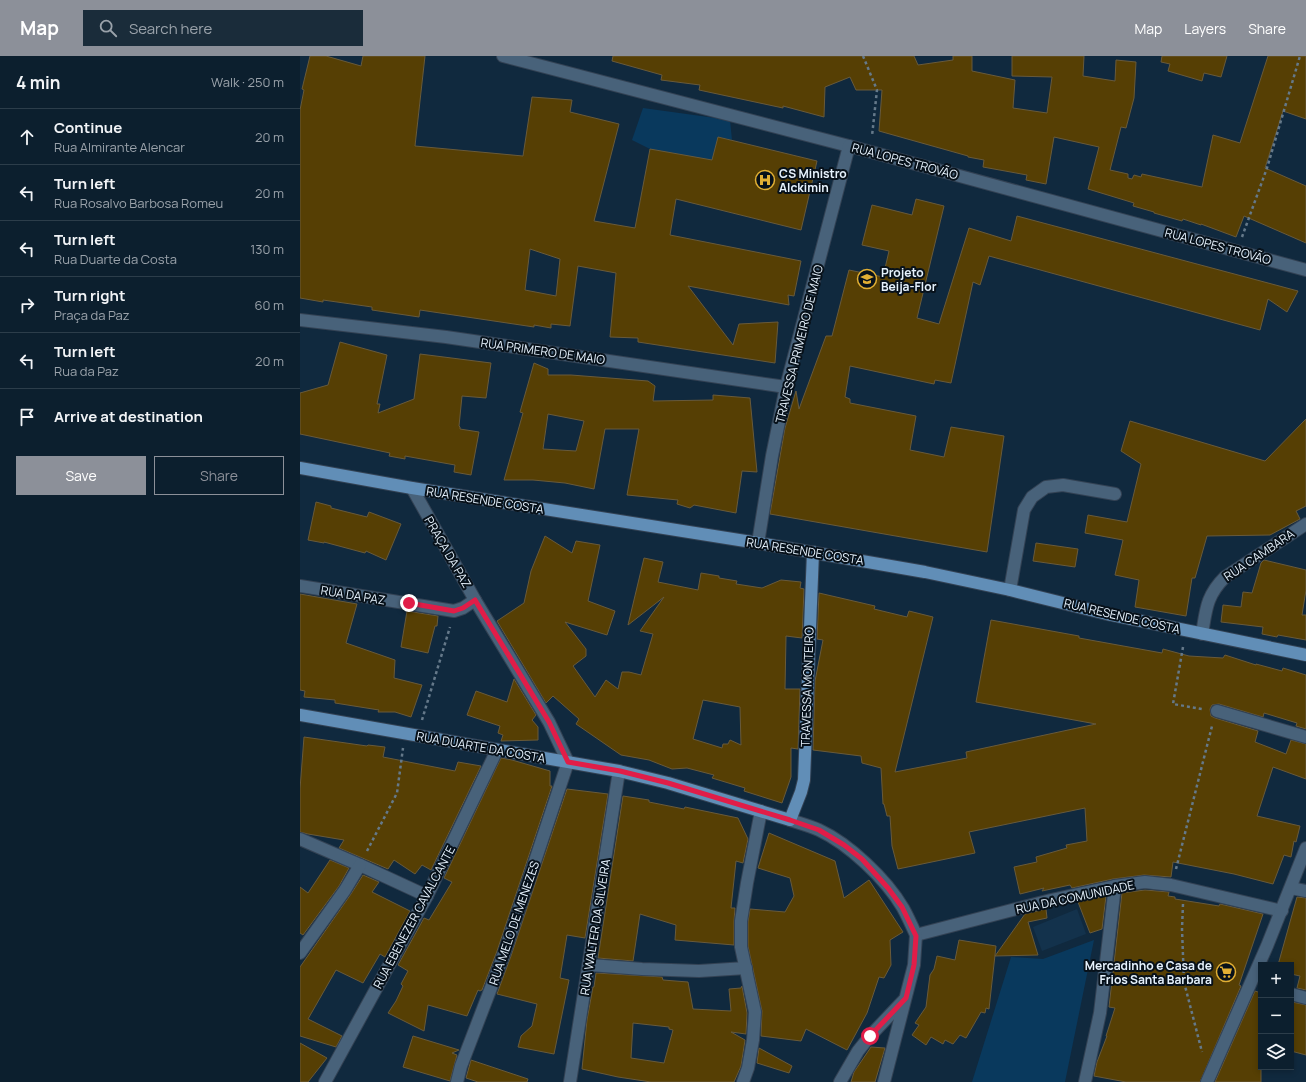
<!DOCTYPE html>
<html lang="en">
<head>
<meta charset="utf-8">
<style>
	body { margin:0; font-family:Manrope,sans-serif; background:#1a2c3a; color:#f1f3f6 }
	.controls { position:absolute; right:12px; bottom:12px; display:grid; overflow:hidden; border-radius:0px; box-shadow:0 2px 6px #0003 }
	.controls button { width:36px; height:36px; display:grid; place-items:center; padding:0; border:0; border-bottom:1px solid #2c3d4a; background:#0c1f2e; color:#f1f3f6; font:20px sans-serif }
	.stop { position:absolute; width:12px; height:12px; margin:-9px; border:3px solid #e11d48; border-radius:50%; background:#fff }
	.stop.end { background:#e11d48; border-color:#fff; box-shadow:0 1px 4px #0008 }
	.list { margin:0; padding:0; list-style:none }
	h2 { display:flex; justify-content:space-between; align-items:center; height:52px; margin:0; padding:0 16px; font-size:17px }
	h2 small { font-size:13px; font-weight:400; color:#9aa2aa }
	.list li { display:grid; grid-template-columns:26px 1fr auto; gap:12px; align-items:center; box-sizing:border-box; height:56px; padding:0 16px; border-top:1px solid #2c3d4a }
	.list b { display:block; font-size:15px; white-space:nowrap }
	.list p { margin:0; font-size:13px; white-space:nowrap; color:#9aa2aa }
	.list em { font-size:13px; font-style:normal; color:#9aa2aa }
	.actions { display:flex; gap:8px; padding:12px 16px }
	.actions a { flex:1; padding:9px 0; border:1px solid #8c9099; border-radius:0px; text-align:center; font-size:14px; color:#8c9099 }
	.actions .main { background:#8c9099; color:#fff }
	.icon { flex:none; width:22px; height:22px; fill:none; stroke:currentColor; stroke-width:2; stroke-linecap:round; stroke-linejoin:round }
	.map { position:relative; flex:none; width:1006px; height:1026px; overflow:hidden }
	header { display:flex; align-items:center; gap:24px; box-sizing:border-box; height:56px; padding:0 20px; background:#8c9099; color:#fff }
	header strong { font-size:19px }
	nav { display:flex; gap:22px; margin-inline-start:auto; font-size:14px }
	.search { width:280px; height:36px; background:#1a2c3a; display:flex; align-items:center; gap:10px; box-sizing:border-box; padding:0 14px; border-radius:0px; color:#9aa2aa; font-size:15px }
	main { display:flex }
	aside { flex:1; background:#0c1f2e }
	.map>svg:first-child { display:block }
</style>
</head>
<body>
<header>
<strong>Map</strong>
<div class="search"><svg class="icon" aria-label="search" viewBox="0 0 24 24"><circle cx="10" cy="10" r="6"/><path d="M15 15l6 6"/></svg>Search here</div>
<nav><a>Map</a><a>Layers</a><a>Share</a></nav>
</header>
<main>
<aside>
<h2>4 min<small>Walk · 250 m</small></h2>
<ul class="list">
<li><svg class="icon" aria-label="ahead" viewBox="0 0 24 24"><path d="M12 20V5M6 11l6-6 6 6"/></svg><div><b>Continue</b><p>Rua Almirante Alencar</p></div><em>20 m</em></li>
<li><svg class="icon" aria-label="left" viewBox="0 0 24 24"><path d="M17 20v-9H6M10 6l-5 5 5 5"/></svg><div><b>Turn left</b><p>Rua Rosalvo Barbosa Romeu</p></div><em>20 m</em></li>
<li><svg class="icon" aria-label="left" viewBox="0 0 24 24"><path d="M17 20v-9H6M10 6l-5 5 5 5"/></svg><div><b>Turn left</b><p>Rua Duarte da Costa</p></div><em>130 m</em></li>
<li><svg class="icon" aria-label="right" viewBox="0 0 24 24"><path d="M7 20v-9h11M14 6l5 5-5 5"/></svg><div><b>Turn right</b><p>Praça da Paz</p></div><em>60 m</em></li>
<li><svg class="icon" aria-label="left" viewBox="0 0 24 24"><path d="M17 20v-9H6M10 6l-5 5 5 5"/></svg><div><b>Turn left</b><p>Rua da Paz</p></div><em>20 m</em></li>
<li><svg class="icon" aria-label="arrive" viewBox="0 0 24 24"><path d="M6 21V4h12l-3 4 3 4H6"/></svg><div><b>Arrive at destination</b></div></li>
</ul>
<div class="actions"><a class="main">Save</a><a>Share</a></div>
</aside>
<div class="map">
<svg width="1006" height="1026" viewBox="0 0 1006 1026">
	<rect width="100%" height="100%" fill="#10293e"/>
	<path fill="#13324c" d="M777 853 786 878 742 895 733 871Z"/>
	<g fill="#09395d">
		<path d="M343 52 430 64 432 84 418 81 409 118 382 113 384 99 350 93 332 84Z"/>
		<path d="M794 884 765 1026H672L711 901 743 903Z"/>
	</g>
	<g fill="#563f04" stroke="#685a3b" fill-rule="evenodd">
		<path d="M10 0H26L61 10 63 0H125L115 90 223 100 232 41 272 44 270 56 319 68 294 165 335 172 350 93 412 104 418 81 517 105 501 174 376 143 370 179 501 205 494 240 488 239 489 249 388 230 433 289 439 268 478 266 475 307 338 286V282L310 281 316 217 278 210 270 270 251 268V272L234 269V271L120 254 119 261 72 254V251L23 244V246L0 242V54L4 34 2 33ZM230 193 260 203 256 240 225 234Z"/>
		<path d="M313 0H614L618 9 653 4V0H672V15L715 24 713 52 747 57 752 21 712 20V0H784L783 20 815 25 816 4 836 6 834 42 826 72 821 71 810 114 828 118V122L832 123 834 119 841 121 842 118 902 131 913 79 940 87 968 0H1006V63L983 55 965 112 1006 130V187L944 160 936 181 901 168V169L883 163 882 165 854 157V156L833 150 834 147 788 133 799 91 754 81 746 128 726 124 727 119 683 111 684 104 668 101V100L579 75 582 34H556L550 21 525 31 524 61 483 50V52L399 34 400 29 361 24 362 19 312 5Z"/>
		<path d="M862 0H927L921 21 904 17 902 25 868 15 870 8 861 6Z"/>
		<path d="M616 143 644 150 617 262 639 268 669 172 711 185 717 160 998 235 987 256 968 243 960 274 689 200 680 229 673 226 651 327 635 324 634 328 550 310 545 341 550 343V347L616 360 610 394 644 401 651 371 704 380 687 496 470 458 485 372 496 335 499 353 526 280H532L549 214 583 221 589 195 562 189 572 149 612 159Z"/>
		<path d="M40 286 87 299 77 348H80L78 357 114 343 120 298 191 307 186 342 162 340 159 370 160 371V373L179 376 171 419 154 416 155 409 105 400V403L89 400 90 397 0 378V337L28 329Z"/>
		<path d="M234 307 248 313V319H271L348 325 355 330 353 345 413 344V339L450 342 457 416 442 415 436 457 394 449 390 452 377 448 378 444 327 439 339 373H305L294 433 265 427 233 424H204L223 357 220 356ZM248 358 284 365 276 395 243 393Z"/>
		<path d="M1006 363V450L996 455 1000 463 970 479 907 480 895 522H892L886 560 835 551 839 524 815 519 823 484 785 477 788 459 827 466 841 408 821 395 830 365 965 405Z"/>
		<path d="M16 446 31 450V452L67 461 69 456 101 468 86 504 66 495 65 497 24 486V487L8 484Z"/>
		<path d="M245 480 272 497 276 485 300 489 288 545 315 555 307 579 265 566 286 593V600L273 610 295 641 306 624 318 633 322 616H329L341 619 353 578 340 575 364 541 328 569 344 502 363 506 358 526 398 534 401 517 419 520V522L437 525 436 528 462 532 481 524 501 526 500 532 504 533 502 582 486 580 485 633H500L498 693 491 692V721L482 747 444 735 445 732 412 722 414 719 387 712 372 713 349 704 321 699 276 668 279 663 253 640 246 647 197 565 224 547 231 515ZM403 644 440 651 441 689 430 684 428 688H423L422 692 393 683Z"/>
		<path d="M736 487 778 493 775 511 733 505Z"/>
		<path d="M964 504 1006 514V534L1002 559H1006V584L978 579 977 581 962 578 963 571 921 566 923 549 941 551 943 536 952 537 961 507Z"/>
		<path d="M519 537 575 550 574 553 607 561 609 555 633 561 595 716 667 702 666 696 796 668 676 646 691 564 779 580V582L862 597 863 593 889 600 923 602 925 599 956 609V608L982 615 983 612 1006 619V673L996 670 997 667 964 657 963 661 919 648 912 649 910 653 911 660 915 662 958 675 955 686 986 698 991 684 1006 688V723L973 711 957 760 1000 770 996 786 994 785 991 801 984 799 973 828 934 818 873 806 871 821 844 819 813 823 772 832 770 829 742 835 744 832 720 838 714 811 737 806 736 801 767 792 766 789 787 785 785 752 669 776 675 797 598 813 592 790 590 760H587L584 748H583L581 712 562 707 561 700 513 694 515 625 523 584 517 583Z"/>
		<path d="M0 538 57 548 46 587 95 604 94 622 122 629 111 661 95 656H78L79 654 35 647V644L4 641 5 635 0 634Z"/>
		<path d="M107 555 138 560 137 570H135L128 597 101 591Z"/>
		<path d="M214 623 236 659 232 664 238 671V684L201 685 203 679 198 677 200 670 167 659 176 635 207 646Z"/>
		<path d="M4 681 67 690 68 689 85 691 83 701 155 715 158 706 181 710 131 814 122 809 115 818 94 804 88 813 39 792 44 784 8 778 0 776V733Z"/>
		<path d="M201 702 212 704 250 715V730H252L197 895 182 934 180 935 178 934 167 960 128 949 124 975 88 957 96 945 103 930 101 928 108 915 98 909 124 862 129 864 152 826 144 822Z"/>
		<path d="M267 733 308 738 285 882 267 879 260 922 269 924 254 998 218 991 221 980 232 970 237 948 197 938 211 900Z"/>
		<path d="M323 740 349 744V746L384 753 385 751 438 762 448 783 443 807 436 805 431 852H435L434 865V889L375 884 376 869 340 858 333 905 298 902Z"/>
		<path d="M469 777 535 805 544 842 569 824 603 876 590 884 591 909 584 922 579 921 567 957 547 994 506 973 501 985 461 980 462 955 448 890V866L450 853 485 856 494 840 490 822 458 812Z"/>
		<path d="M30 804 49 812 39 830 3 879 0 877V831L8 837Z"/>
		<path d="M63 819 79 826 72 836 110 855 85 901 80 898 63 927 36 914 8 963 42 980 36 991 0 980V911L51 838Z"/>
		<path d="M845 834 869 836 868 840 875 841V843L919 850 920 848 963 858 939 929 941 930 900 1026H826L794 1020 797 1006 807 980H806L815 952 809 951 822 837Z"/>
		<path d="M806 840 802 873 790 877 778 846Z"/>
		<path d="M997 841 1006 842V934L997 932 1000 920 991 918V909H978Z"/>
		<path d="M746 853 747 862 728 866 738 899 695 900 725 858Z"/>
		<path d="M659 884 696 890 689 953 686 952 685 957 681 956 666 982 660 979 653 988 645 984 643 988 631 981 626 989 612 979 619 969 615 967 626 951 630 919 634 913 637 900 655 904Z"/>
		<path d="M296 917 362 921 363 924 388 926 393 953 431 955 429 933 441 932 442 930 447 957 446 978 431 976 445 984 441 1010 434 1026H351L318 1021 282 1013 287 964 293 931H294ZM333 967 369 971V973L373 974 364 1007 331 1002Z"/>
		<path d="M955 935 961 937V1026H915Z"/>
		<path d="M992 946 1006 949V999L991 995V951Z"/>
		<path d="M113 980 159 994 152 997 157 999 150 1025 103 1011Z"/>
		<path d="M0 987 27 1002 8 1026H0Z"/>
		<path d="M571 991 585 992 575 1026H551L554 1016Z"/>
		<path d="M459 992 492 1010 489 1017 457 1007Z"/>
		<path d="M171 1004 228 1023 227 1026H178L166 1022Z"/>
	</g>
	<g fill="none" stroke-linecap="round" stroke-linejoin="round">
		<defs>
			<g id="minor">
				<path d="M203 0 549 90 1006 214"/>
				<path d="M0 264 146 281 486 331"/>
				<path d="M112 432 175 544 249 666 268 706 204 898 161 1010 157 1026"/>
				<path d="M458 487 472 400 486 331 549 90"/>
				<path d="M0 530 154 555 163 552 175 544"/>
				<path d="M710 534 724 454 732 441 746 431 763 429 815 438"/>
				<path d="M902 578C906 554 906 540 925 521L1006 468"/>
				<path d="M917 655 1006 681"/>
				<path d="M490 764C499 767 510 770 519 774 549 788 586 823 603 852 608 861 612 870 616 879"/>
				<path d="M0 783 60 809 127 840"/>
				<path d="M991 832 1006 835"/>
				<path d="M616 879 751 844 815 830 845 826 871 829 982 855"/>
				<path d="M0 897 45 834 60 809"/>
				<path d="M290 909 342 913 399 915 446 912"/>
				<path d="M991 938 1006 942"/>
				<path d="M25 1026 127 840 197 694"/>
				<path d="M270 1026 319 715"/>
				<path d="M443 1026 448 1012 453 984 455 956 441 891V865L447 827 461 755"/>
				<path d="M540 1026 558 995 570 980 604 944"/>
				<path d="M584 1026 614 909 616 879"/>
				<path d="M785 1026 800 957 815 830"/>
				<path d="M907 1026 967 890 1006 792"/>
			</g>
			<g id="major">
				<path d="M0 412 112 432 458 487 625 516 710 534 807 558 1006 599"/>
				<path d="M0 659 319 715 368 727 490 764 501 736 504 724 513 496"/>
			</g>
		</defs>
		<use href="#minor" stroke="#334254" stroke-width="14"/>
		<use href="#major" stroke="#334254" stroke-width="14"/>
		<g stroke="#65798a" stroke-width="2.5" stroke-dasharray="3 3" stroke-linecap="butt">
			<path d="M563 0 577 34 572 80"/>
			<path d="M942 181 967 112 1000 0"/>
			<path d="M883 591 873 648 902 653"/>
			<path d="M122 664 150 571"/>
			<path d="M67 795 97 737 103 692"/>
			<path d="M876 813 912 670"/>
			<path d="M883 848 882 873 884 926 902 996"/>
		</g>
		<use href="#minor" stroke="#48627a" stroke-width="12"/>
		<use href="#major" stroke="#618eb7" stroke-width="12"/>
	</g>
	<g fill="none" stroke-linecap="round" stroke-linejoin="round">
		<path stroke="#e11d48" stroke-width="5" d="M109 547 154 555 163 552 175 544 249 666 268 706 320 715 368 727 490 764 519 774 544 789 562 803 588 832 602 851 616 880 614 909 606 942 570 980"/>
	</g>
	<defs>
		<symbol id="hospital-ring" viewBox="-11 -11 22 22"><circle r="9.5" fill="#07111a" stroke="#e1af34" stroke-width="1.5"/><path d="M-5-5h3v3.5h4V-5h3V5h-3V1.5h-4V5h-3Z" fill="#e1af34"/></symbol>
		<symbol id="school-ring" viewBox="-11 -11 22 22"><circle r="9.5" fill="#07111a" stroke="#e1af34" stroke-width="1.5"/><path d="M0-5L7-2L0 1L-7-2ZM-4 1L0 2.5L4 1V4Q0 6-4 4Z" fill="#e1af34"/></symbol>
		<symbol id="supermarket-ring" viewBox="-11 -11 22 22"><circle r="9.5" fill="#07111a" stroke="#e1af34" stroke-width="1.5"/><path d="M-6-5.5h2.5l.6 2H6L4.5 2H-2.5L-4.4-4H-6ZM-1.5 3.2a1.3 1.3 0 1 0 .1 0ZM3 3.2a1.3 1.3 0 1 0 .1 0Z" fill="#e1af34"/></symbol>
	</defs>
	<g fill-rule="evenodd">
		<use href="#hospital-ring" x="454" y="113" width="22" height="22"/>
		<use href="#school-ring" x="556" y="212" width="22" height="22"/>
		<use href="#supermarket-ring" x="915" y="905" width="22" height="22"/>
	</g>
	<g text-anchor="middle" dominant-baseline="central" stroke-width="4" stroke-linejoin="round" paint-order="stroke">
		<g font-size="12" fill="#e6f2fd" stroke="#07111a">
			<text transform="translate(605 105) rotate(15)">RUA LOPES TROVÃO</text>
			<text transform="translate(918 190) rotate(15)">RUA LOPES TROVÃO</text>
			<text transform="translate(499 288) rotate(-76)">TRAVESSA PRIMEIRO DE MAIO</text>
			<text transform="translate(243 295) rotate(8)">RUA PRIMERO DE MAIO</text>
			<text transform="translate(185 444) rotate(9)">RUA RESENDE COSTA</text>
			<text transform="translate(505 495) rotate(9)">RUA RESENDE COSTA</text>
			<text transform="translate(148 496) rotate(60)">PRAÇA DA PAZ</text>
			<text transform="translate(959 499) rotate(-34)">RUA CAMBARA</text>
			<text transform="translate(53 539) rotate(9)">RUA DA PAZ</text>
			<text transform="translate(822 560) rotate(13)">RUA RESENDE COSTA</text>
			<text transform="translate(507 631) rotate(-88)">TRAVESSA MONTEIRO</text>
			<text transform="translate(181 691) rotate(10)">RUA DUARTE DA COSTA</text>
			<text transform="translate(775 841) rotate(-12)">RUA DA COMUNIDADE</text>
			<text transform="translate(114 861) rotate(-62)">RUA EBENEZER CAVALCANTE</text>
			<text transform="translate(214 867) rotate(-71)">RUA MELO DE MENEZES</text>
			<text transform="translate(295 871) rotate(-81)">RUA WALTER DA SILVEIRA</text>
		</g>
		<g font-size="12" font-weight="bold" fill="#e6f2fd" stroke="#07111a" text-anchor="start">
			<text x="479" y="117">CS Ministro<tspan x="479" dy="14">Alckimin</tspan></text>
			<text x="581" y="216">Projeto<tspan x="581" dy="14">Beija-Flor</tspan></text>
			<text x="912" y="909" text-anchor="end">Mercadinho e Casa de<tspan x="912" dy="14">Frios Santa Barbara</tspan></text>
		</g>
	</g>
</svg>
<div class="controls">
<button>+</button>
<button>−</button>
<button><svg class="icon" aria-label="layers" viewBox="0 0 24 24"><path d="M12 4l9 5-9 5-9-5zM3 14l9 5 9-5"/></svg></button>
</div>
<div class="stop" style="left:570px;top:980px"></div>
<div class="stop end" style="left:109px;top:547px"></div>
</div>
</main>
</body>
</html>
